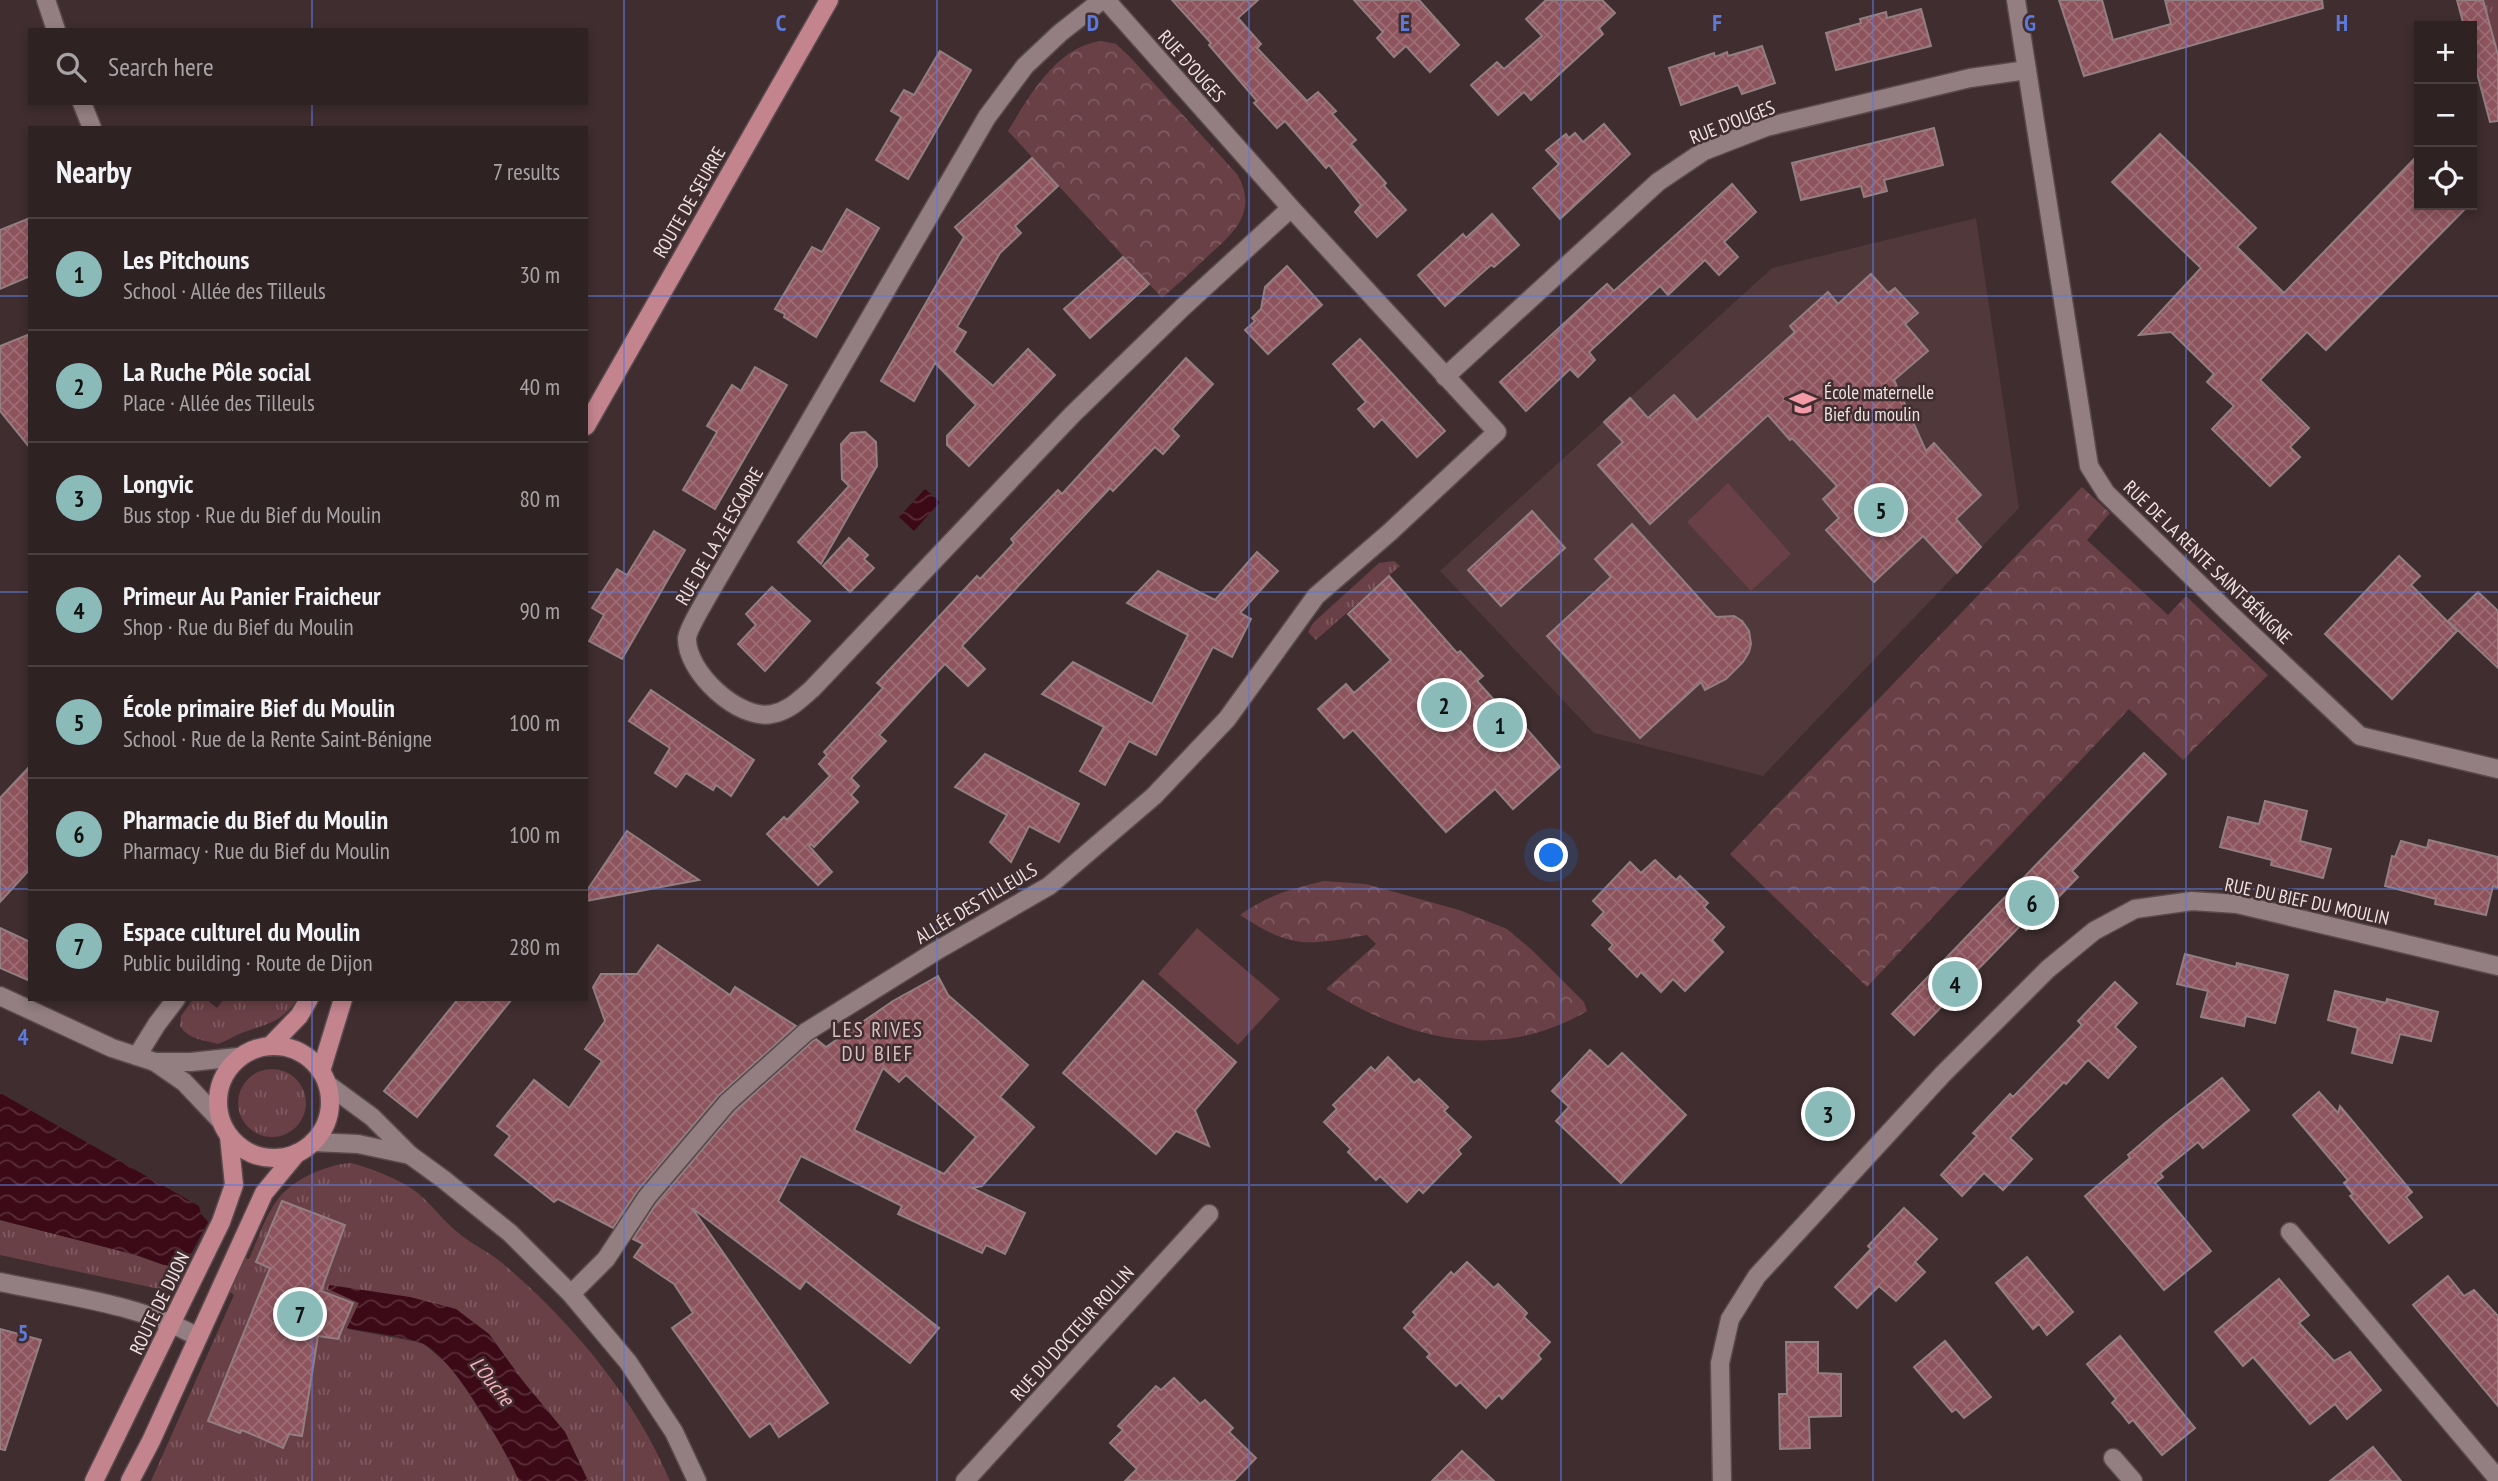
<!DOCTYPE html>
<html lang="en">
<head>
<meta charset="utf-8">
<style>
	body { margin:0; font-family:"PT Sans Narrow",sans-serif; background:#372a2b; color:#f1f3f6 }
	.controls { position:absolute; right:21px; top:21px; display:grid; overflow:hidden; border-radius:0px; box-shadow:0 4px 10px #0003 }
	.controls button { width:63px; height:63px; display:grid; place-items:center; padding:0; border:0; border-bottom:2px solid #4a3f41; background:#2f2223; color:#f1f3f6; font:35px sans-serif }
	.you { position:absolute; left:1552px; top:856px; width:24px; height:24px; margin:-18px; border:5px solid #fff; border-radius:50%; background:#1a73e8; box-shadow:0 0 0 10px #1a73e833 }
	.badge { display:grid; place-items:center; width:46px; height:46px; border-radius:50%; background:#8bbbb9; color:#111; font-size:23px; font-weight:700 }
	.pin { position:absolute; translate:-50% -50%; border:4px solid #fff; box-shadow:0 2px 7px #0006 }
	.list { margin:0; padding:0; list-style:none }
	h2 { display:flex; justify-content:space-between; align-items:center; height:91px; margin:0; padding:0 28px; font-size:30px }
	h2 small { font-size:23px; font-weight:400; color:#a7a4a6 }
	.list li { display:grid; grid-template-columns:46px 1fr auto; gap:21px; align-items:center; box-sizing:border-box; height:112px; padding:0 28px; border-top:2px solid #4a3f41 }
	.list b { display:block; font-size:26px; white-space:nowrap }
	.list p { margin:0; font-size:23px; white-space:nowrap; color:#a7a4a6 }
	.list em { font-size:23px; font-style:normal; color:#a7a4a6 }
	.icon { flex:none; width:38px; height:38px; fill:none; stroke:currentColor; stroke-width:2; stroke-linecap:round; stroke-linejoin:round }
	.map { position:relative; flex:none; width:2498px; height:1481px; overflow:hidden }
	.search { position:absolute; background:#2f2223; box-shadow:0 4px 10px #0003; left:28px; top:28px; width:560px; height:77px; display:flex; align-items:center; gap:18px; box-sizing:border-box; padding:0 24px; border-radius:0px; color:#a7a4a6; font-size:26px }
	.panel { position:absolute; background:#2f2223; box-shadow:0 4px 10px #0003; left:28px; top:126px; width:560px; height:875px; border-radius:0px }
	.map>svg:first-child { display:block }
</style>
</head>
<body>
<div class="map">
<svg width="2498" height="1481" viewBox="0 0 2498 1481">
	<defs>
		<pattern id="grass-tufts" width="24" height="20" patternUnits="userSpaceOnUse" patternTransform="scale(1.75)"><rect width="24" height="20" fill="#694046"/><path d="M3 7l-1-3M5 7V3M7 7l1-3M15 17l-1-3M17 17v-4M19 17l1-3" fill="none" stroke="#7f5b61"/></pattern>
		<pattern id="forest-crowns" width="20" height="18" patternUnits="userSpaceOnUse" patternTransform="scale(1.75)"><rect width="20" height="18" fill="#694046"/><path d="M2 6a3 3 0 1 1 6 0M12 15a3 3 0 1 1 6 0" fill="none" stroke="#7f5b61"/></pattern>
		<pattern id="water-waves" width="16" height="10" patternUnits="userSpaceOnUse" patternTransform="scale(1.75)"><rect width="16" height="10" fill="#3b0a16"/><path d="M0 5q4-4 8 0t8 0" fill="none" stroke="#582d38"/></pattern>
		<pattern id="building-cross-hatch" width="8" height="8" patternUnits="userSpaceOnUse" patternTransform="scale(1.75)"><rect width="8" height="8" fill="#8d545d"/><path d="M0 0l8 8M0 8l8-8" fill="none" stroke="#9d6c74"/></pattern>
	</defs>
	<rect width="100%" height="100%" fill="#3f2d2f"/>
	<path fill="#50383b" d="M1976 218 2019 508 1763 776 1594 733 1440 571 1772 268Z"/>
	<g fill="url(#grass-tufts)">
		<path d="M2483 0H2498V55Z"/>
		<path d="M1394 561 1400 566 1316 640 1308 632 1313 623 1379 563Z"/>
		<path d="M193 999H206L217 1008 224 999H297C283 1022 267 1024 244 1032 235 1035 227 1041 218 1044 203 1040 188 1039 180 1026L181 1016Z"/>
		<circle cx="272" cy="1103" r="34"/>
		<path d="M350 1163C369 1167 404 1181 419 1194 433 1206 445 1223 461 1235 473 1245 489 1252 501 1262 571 1321 634 1396 670 1481H588L565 1432 522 1380 489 1334 329 1286V1289L359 1303 348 1329 423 1343 455 1371 511 1461 519 1481H151L234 1295 226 1289 242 1257 249 1259C258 1239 265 1216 278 1199 293 1179 326 1165 350 1163Z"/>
		<path d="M0 1220 136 1255 164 1265 184 1267 174 1286 164 1290 0 1255Z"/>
	</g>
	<g fill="url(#forest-crowns)">
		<path d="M1102 41 1116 44 1129 56 1237 174C1259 212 1233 234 1207 257 1192 271 1177 285 1162 298L1008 131C1029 96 1058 45 1102 41Z"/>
		<path d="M2082 487 2110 513 2087 540 2168 615 2186 596 2268 675 2183 760 2129 709 1867 987 1730 854Z"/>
		<path d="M1324 881 1366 884 1459 910 1507 929 1532 950 1584 1002 1587 1011C1499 1063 1408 1040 1326 989L1376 944 1367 935C1307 945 1293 950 1240 915 1267 896 1292 888 1324 881Z"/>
	</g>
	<g fill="#694046">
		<path d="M1728 483 1791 554 1751 591 1687 522Z"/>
		<path d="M1197 928 1280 999 1238 1045 1158 974Z"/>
	</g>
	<g fill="url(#water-waves)">
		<path d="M925 489 940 502 914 531 899 517Z"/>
		<path d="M0 1093 199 1206 201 1214 208 1222 184 1267 164 1265 136 1255 0 1220Z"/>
		<path d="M329 1285 410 1297 456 1309 489 1334 522 1380 565 1432 588 1481H519C506 1450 452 1354 421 1343 400 1335 370 1333 347 1328L359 1303 328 1289Z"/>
	</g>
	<g fill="url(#building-cross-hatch)" stroke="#937e81" stroke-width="2" fill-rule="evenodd">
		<path d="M1172 0H1258L1238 18 1261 44 1257 48 1307 101 1318 92 1336 111 1332 114 1356 140 1351 144 1386 183 1384 186 1406 210 1377 237 1355 212 1361 205 1329 165 1326 168 1285 121 1277 128 1254 103 1257 101 1209 45 1211 43Z"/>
		<path d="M1354 0H1419L1459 45 1430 72 1406 46 1394 57 1377 38 1383 32Z"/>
		<path d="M1546 0H1602L1615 13 1599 28 1603 34 1531 100 1524 92 1498 115 1471 85 1497 62 1504 69 1542 36 1526 19Z"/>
		<path d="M2059 0H2102L2113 40 2171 24 2165 0H2322L2323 8 2084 76Z"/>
		<path d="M2457 0H2483L2498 55V121L2490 122 2472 54V26H2464Z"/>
		<path d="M1921 9 1931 46 1836 70 1826 33 1861 23 1860 19 1886 12 1887 18Z"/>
		<path d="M1762 46 1775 83 1742 94 1738 85 1681 105 1669 68 1714 53 1715 57 1727 52 1728 56Z"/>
		<path d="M940 51 971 70 908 179 876 160 901 117 891 111 904 90 914 95Z"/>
		<path d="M1604 124 1630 154 1560 219 1533 188 1559 164 1546 150 1566 134 1569 138 1575 133 1583 142Z"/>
		<path d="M1934 128 1943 165 1884 180 1887 191 1864 197 1861 186 1801 200 1792 163Z"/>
		<path d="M2160 134 2256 228 2237 247 2284 293 2419 154V205H2469L2326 350 2307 332 2260 380 2309 428 2290 447 2300 457 2270 486 2212 429 2234 406 2207 382 2214 374 2171 332 2139 335 2201 268 2112 182Z"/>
		<path d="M1032 158 1058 186 1015 226 1021 233 1000 253 957 327 966 332 954 352 993 386 1028 349 1055 375 969 466 947 445V436L976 405 935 363 914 401 881 381 964 237 955 227Z"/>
		<path d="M1732 184 1756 212 1724 242 1738 257 1719 275 1705 260 1668 295 1660 286 1589 352 1595 360 1578 377 1570 369 1526 411 1500 382 1607 284 1614 291Z"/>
		<path d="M847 209 879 228 816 337 784 317 785 314 775 309 812 247 822 252Z"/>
		<path d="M1492 214 1519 245 1494 267 1491 265 1445 306 1418 275 1463 234 1466 238Z"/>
		<path d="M30 218V276L0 289V230Z"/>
		<path d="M1123 257 1149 284 1090 338 1064 309Z"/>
		<path d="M1287 266 1322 305 1268 354 1245 330 1255 321 1252 318 1261 309 1265 287Z"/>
		<path d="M1871 274 1888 293 1895 288 1918 313 1905 324 1928 351 1894 380 1926 451 1934 443 1981 495 1956 519 1981 547 1957 573 1923 536 1874 582 1826 530 1839 518 1823 499 1837 486 1792 438 1790 440 1768 415 1650 524 1598 465 1623 442 1604 422 1630 398 1648 418 1674 395 1697 420 1795 332 1790 326 1828 292 1838 304Z"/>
		<path d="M30 334V448L0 411V346Z"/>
		<path d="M1360 339 1445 431 1417 457 1382 419 1374 427 1358 409 1366 402 1333 364Z"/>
		<path d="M1186 358 1213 384 1172 429 1179 436 1163 454 1155 447 1113 491 1110 488 962 646 985 669 968 686 945 664 879 735 886 741 851 778 859 786 851 795 858 802 814 847 811 844 809 846 832 872 818 885 767 834 784 817 787 820 830 776 819 764 827 755 824 752 883 688 877 683 977 576 980 579 1014 543 1011 539 1058 490 1062 494Z"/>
		<path d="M755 367 787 385 715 509 683 490 717 432 707 426 732 385 741 391Z"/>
		<path d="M865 432 876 442 877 466 821 564 798 542 849 486 842 479 841 444 851 433Z"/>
		<path d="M1532 511 1565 548 1501 606 1468 570Z"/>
		<path d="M1632 524 1716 617 1734 616 1742 621 1749 631 1751 644 1749 652 1743 662 1726 679 1705 690 1701 682 1640 738 1547 636 1611 577 1595 559Z"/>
		<path d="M654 531 685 550 622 659 589 641 604 615 592 608 617 569 627 575Z"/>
		<path d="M849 538 868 555 864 559 874 568 850 592 823 566Z"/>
		<path d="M1257 552 1278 571 1240 613 1251 619 1232 657 1213 647 1156 755 1129 741 1105 785 1080 771 1104 727 1042 694 1073 662 1152 704 1188 635 1127 603 1158 571 1215 600Z"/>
		<path d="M2399 556 2420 576 2411 585 2457 631 2392 699 2325 634Z"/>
		<path d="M1389 576 1457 653 1460 651 1483 676 1477 681 1522 731 1526 728 1560 767 1513 809 1495 789 1446 832 1353 730 1344 738 1318 709 1346 684 1354 693 1391 660 1348 614Z"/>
		<path d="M772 587 810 621 765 671 738 644 756 625 746 614Z"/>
		<path d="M2478 592 2498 611V668L2448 621Z"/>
		<path d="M651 690 754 760 731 796 716 785 713 790 686 773 676 787 655 773 670 748 629 721Z"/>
		<path d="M2144 753 2166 774 2072 871 2078 877 2049 907 2026 930 2021 925 1914 1035 1892 1014Z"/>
		<path d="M985 754 1079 804 1059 842 1029 826 1011 862 990 842 1007 815 955 787Z"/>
		<path d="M30 766V869L0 902V798Z"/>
		<path d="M2265 801 2307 811 2300 841 2331 849 2323 878 2271 865 2272 860 2220 847 2228 817 2259 824Z"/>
		<path d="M627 831 699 880 586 901V892Z"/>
		<path d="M2429 840 2498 857V888L2493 886 2486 915 2435 904 2436 899 2385 886 2392 856 2395 857 2401 841 2427 848Z"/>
		<path d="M1655 860 1676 880 1680 876 1708 903 1704 907 1724 927 1712 940 1723 952 1685 991 1673 979 1661 992 1641 972 1637 977 1609 949 1613 945 1592 925 1604 912 1593 901 1630 862 1641 873Z"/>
		<path d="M0 928 30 942V981L0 968Z"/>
		<path d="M658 945 730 995 735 987 796 1026 718 1096 638 1190 613 1228 558 1199 554 1202 495 1155 510 1136 497 1126 534 1080 569 1108 602 1061 585 1049 605 1021 593 987 601 974H637Z"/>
		<path d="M2185 954 2236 967 2237 963 2288 975 2275 1023 2246 1016 2244 1026 2201 1017 2208 991 2177 984Z"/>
		<path d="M938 976 948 995 1028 1065 1000 1097 1034 1127 982 1186 972 1188 1025 1213 1005 1254 986 1245 982 1253 898 1214 902 1206 801 1156 778 1201 939 1328 910 1363 806 1281 800 1289 692 1208 828 1403 779 1437 770 1423 750 1437 672 1328 693 1313 674 1284 634 1257 643 1244 633 1239 656 1204 735 1111 813 1041 816 1039 826 1047 893 1001ZM883 1068 899 1082 906 1075 976 1137 944 1174 854 1130Z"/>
		<path d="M1143 981 1236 1062 1195 1110 1209 1146 1176 1131 1156 1154 1063 1073Z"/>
		<path d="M2115 982 2137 1003 2115 1027 2136 1047 2108 1078 2088 1060 2066 1084 2064 1082 2010 1138 2032 1159 2003 1190 1984 1173 1962 1196 1941 1175 1977 1136 1973 1133 2010 1094 2013 1097 2082 1025 2078 1021Z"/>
		<path d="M2335 991 2386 1003 2387 999 2438 1012 2431 1041 2400 1034 2392 1063 2352 1053 2358 1028 2328 1020Z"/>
		<path d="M458 999H512L417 1117 384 1091Z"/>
		<path d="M1590 1050 1608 1067 1622 1053 1686 1115 1621 1183 1556 1121 1569 1107 1552 1091Z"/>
		<path d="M1388 1057 1414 1083 1419 1079 1448 1107 1444 1111 1471 1137 1458 1150 1461 1154 1423 1193 1419 1189 1407 1202 1380 1176 1376 1180 1348 1152 1351 1149 1324 1122 1337 1109 1333 1105 1371 1067 1375 1071Z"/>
		<path d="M2222 1078 2249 1110 2203 1148 2198 1142 2160 1173 2163 1177 2155 1183 2211 1251 2164 1290 2085 1196 2130 1158 2128 1155 2165 1123Z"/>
		<path d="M2319 1092 2338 1113 2340 1106 2412 1192 2406 1197 2422 1217 2389 1243 2350 1196 2353 1194 2344 1183 2348 1180 2293 1115Z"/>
		<path d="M282 1201 345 1225 321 1291 353 1303 338 1339 318 1336 302 1436 289 1434 283 1448 242 1430 240 1433 208 1421 270 1268 256 1262Z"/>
		<path d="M1904 1208 1937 1239 1915 1262 1925 1272 1896 1301 1879 1286 1857 1308 1835 1287 1871 1249 1868 1246Z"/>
		<path d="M2027 1257 2073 1312 2047 1335 2039 1324 2033 1329 1996 1283Z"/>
		<path d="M1467 1262 1494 1288 1498 1284 1527 1313 1524 1317 1550 1342 1538 1355 1541 1359 1502 1399 1499 1395 1486 1408 1460 1382 1456 1386 1427 1357 1430 1354 1404 1328 1416 1315 1413 1312 1451 1272 1454 1275Z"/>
		<path d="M2448 1276 2464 1296 2474 1290 2498 1316V1406L2413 1305Z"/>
		<path d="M2279 1279 2309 1315 2299 1323 2334 1361 2350 1352 2381 1390 2347 1419 2335 1404 2310 1424 2253 1357 2243 1366 2215 1332Z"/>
		<path d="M0 1329 41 1340 5 1450 0 1449Z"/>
		<path d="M2120 1336 2195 1428 2162 1455 2133 1420 2129 1423 2121 1413 2112 1403 2116 1399 2087 1364Z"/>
		<path d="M1945 1341 1991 1397 1964 1418 1956 1409 1952 1412 1914 1367Z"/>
		<path d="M1786 1342H1818V1373L1841 1374V1416L1809 1417 1810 1448 1780 1449 1779 1394H1787Z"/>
		<path d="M1174 1378 1200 1404 1205 1400 1233 1428 1229 1432 1256 1458 1234 1481H1125L1137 1469 1110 1443 1123 1430 1118 1426 1156 1386 1161 1390Z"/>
		<path d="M2373 1447 2401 1481H2330Z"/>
		<path d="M1462 1451 1494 1481H1432Z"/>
	</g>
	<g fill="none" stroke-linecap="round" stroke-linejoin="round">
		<defs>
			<g id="minor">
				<path d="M46 0 56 30"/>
				<path d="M1102 0 1060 33 1025 66 987 117 706 599C701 608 688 629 687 638 686 672 739 721 772 714 789 711 799 700 812 689L1072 415 1183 307 1291 208"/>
				<path d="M2016 0 2089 466 2106 493 2229 613 2360 736 2498 769"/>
				<path d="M82 103 92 128"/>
				<path d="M1445 377 1658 182 1704 151 1766 127 1970 78 2027 70"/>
				<path d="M0 996 112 1048 155 1062H191L238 1057"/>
				<path d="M137 1056 157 1024 176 999"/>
				<path d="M155 1062 184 1082 220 1120"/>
				<path d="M327 1084 372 1117 410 1155 443 1179 510 1233 571 1294 628 1362 674 1432 697 1481"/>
				<path d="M313 1142 358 1144 410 1155"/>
				<path d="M2290 1232 2498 1479"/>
				<path d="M0 1282C66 1296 139 1304 198 1337"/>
				<path d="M571 1294 606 1259 647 1197 727 1103 806 1032 936 951 1049 886 1154 796 1227 719 1316 596 1390 532 1497 432 1291 208 1106 0"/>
				<path d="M2113 1458 2133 1481"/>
				<path d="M965 1481 1209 1214"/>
				<path d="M1722 1481 1720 1363 1730 1319 1757 1276 1943 1074 2048 969 2094 931 2135 909 2192 901 2237 904 2498 966"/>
			</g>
			<g id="major">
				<path d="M586 426 829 0"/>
				<circle cx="274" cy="1102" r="56"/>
				<path d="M270 1046 299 1016 309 999"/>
				<path d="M321 1071 343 999"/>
				<path d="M94 1481 221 1222 234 1185 229 1136"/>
				<path d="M130 1481 151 1441 264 1193 297 1153"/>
			</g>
		</defs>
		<use href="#minor" stroke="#594a4d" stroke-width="21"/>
		<use href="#major" stroke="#594a4d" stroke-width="21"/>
		<use href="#minor" stroke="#937e81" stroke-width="18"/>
		<use href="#major" stroke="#c3848e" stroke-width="18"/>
	</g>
	<path fill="none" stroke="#5c7adb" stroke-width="2" stroke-opacity="0.55" d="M312 0V30M624 0V1481M937 0V1481M1249 0V1481M1561 0V1481M1873 0V1481M2186 0V1481M312 103V128M0 296H30M586 296H2498M0 592H30M586 592H2498M0 889H30M586 889H2498M312 999V1481M0 1185H2498"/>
	<defs>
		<symbol id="school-bare" viewBox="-9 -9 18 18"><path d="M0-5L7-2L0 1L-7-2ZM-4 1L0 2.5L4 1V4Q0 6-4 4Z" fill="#f39aa8" stroke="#3f2d2f" stroke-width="2.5" paint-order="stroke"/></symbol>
	</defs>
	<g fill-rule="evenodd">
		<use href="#school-bare" x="1784" y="384" width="38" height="38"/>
	</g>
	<g text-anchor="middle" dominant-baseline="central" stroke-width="5" stroke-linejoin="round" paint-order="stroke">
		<g font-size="19" fill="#eee2e3" stroke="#3f2d2f">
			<text transform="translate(1192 66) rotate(48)">RUE D'OUGES</text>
			<text transform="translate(1732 122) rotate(-21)">RUE D'OUGES</text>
			<text transform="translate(689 202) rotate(-60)">ROUTE DE SEURRE</text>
			<text transform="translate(719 536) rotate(-60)">RUE DE LA 2E ESCADRE</text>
			<text transform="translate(2208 562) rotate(44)">RUE DE LA RENTE SAINT-BÉNIGNE</text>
			<text transform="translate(2307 901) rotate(12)">RUE DU BIEF DU MOULIN</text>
			<text transform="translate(976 903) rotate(-31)">ALLÉE DES TILLEULS</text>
			<text transform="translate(159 1303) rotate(-64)">ROUTE DE DIJON</text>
			<text transform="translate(1072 1333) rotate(-48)">RUE DU DOCTEUR ROLLIN</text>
		</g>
		<g font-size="19" fill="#eee2e3" stroke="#3f2d2f" text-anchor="start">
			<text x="1824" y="392">École maternelle<tspan x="1824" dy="22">Bief du moulin</tspan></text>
		</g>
		<g font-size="21" letter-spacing="2" fill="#d8c1c3" stroke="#3f2d2f">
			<text x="878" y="1029">LES RIVES<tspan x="878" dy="24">DU BIEF</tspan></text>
		</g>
		<g font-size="21" font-style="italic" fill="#f7afb9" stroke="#3f2d2f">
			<text transform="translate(492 1381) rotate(51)">L'Ouche</text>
		</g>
	</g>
	<g font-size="23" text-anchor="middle" font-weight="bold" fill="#5c7adb" stroke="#3f2d2f" stroke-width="5" stroke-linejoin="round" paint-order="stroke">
		<text x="781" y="31">C</text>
		<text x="1093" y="31">D</text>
		<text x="1405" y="31">E</text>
		<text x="1717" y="31">F</text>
		<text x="2030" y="31">G</text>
		<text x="2342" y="31">H</text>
		<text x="23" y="1045">4</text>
		<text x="23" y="1341">5</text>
	</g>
</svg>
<div class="controls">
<button>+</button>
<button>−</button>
<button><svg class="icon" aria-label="locate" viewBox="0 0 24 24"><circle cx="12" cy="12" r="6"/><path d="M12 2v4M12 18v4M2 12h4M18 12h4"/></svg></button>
</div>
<div class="you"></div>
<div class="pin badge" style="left:1500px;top:725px">1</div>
<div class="pin badge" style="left:1444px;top:705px">2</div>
<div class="pin badge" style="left:1828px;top:1114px">3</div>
<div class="pin badge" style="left:1955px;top:984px">4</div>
<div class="pin badge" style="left:1881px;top:510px">5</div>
<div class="pin badge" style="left:2032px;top:903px">6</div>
<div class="pin badge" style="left:300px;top:1314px">7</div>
<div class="search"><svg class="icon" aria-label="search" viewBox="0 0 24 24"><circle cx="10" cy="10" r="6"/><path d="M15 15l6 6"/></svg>Search here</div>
<section class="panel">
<h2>Nearby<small>7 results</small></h2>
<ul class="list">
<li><span class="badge">1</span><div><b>Les Pitchouns</b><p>School · Allée des Tilleuls</p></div><em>30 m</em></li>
<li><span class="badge">2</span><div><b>La Ruche Pôle social</b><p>Place · Allée des Tilleuls</p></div><em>40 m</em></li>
<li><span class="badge">3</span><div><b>Longvic</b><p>Bus stop · Rue du Bief du Moulin</p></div><em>80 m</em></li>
<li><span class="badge">4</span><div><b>Primeur Au Panier Fraicheur</b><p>Shop · Rue du Bief du Moulin</p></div><em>90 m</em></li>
<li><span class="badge">5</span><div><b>École primaire Bief du Moulin</b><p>School · Rue de la Rente Saint-Bénigne</p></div><em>100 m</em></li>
<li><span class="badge">6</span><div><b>Pharmacie du Bief du Moulin</b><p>Pharmacy · Rue du Bief du Moulin</p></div><em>100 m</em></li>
<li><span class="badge">7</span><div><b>Espace culturel du Moulin</b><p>Public building · Route de Dijon</p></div><em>280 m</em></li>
</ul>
</section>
</div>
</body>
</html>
